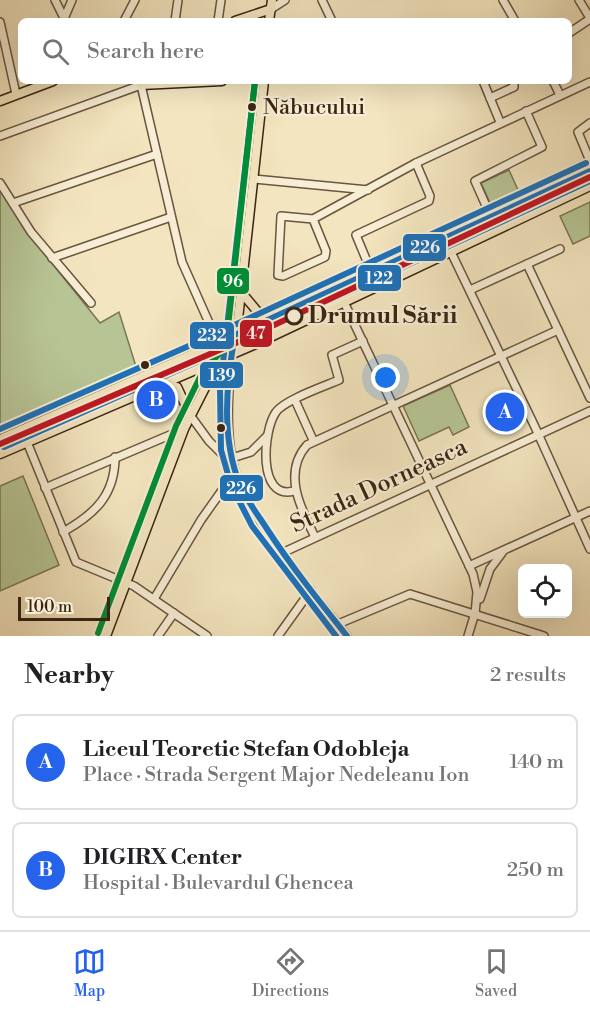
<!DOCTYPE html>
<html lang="en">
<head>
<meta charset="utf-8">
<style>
	body { margin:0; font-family:"Libre Bodoni",serif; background:#f6f6f6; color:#202124 }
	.controls { position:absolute; right:18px; bottom:18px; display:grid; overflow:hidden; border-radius:9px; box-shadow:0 6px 24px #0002 }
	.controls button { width:54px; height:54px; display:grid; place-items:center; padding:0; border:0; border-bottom:2px solid #e0e0e0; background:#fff; color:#202124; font:30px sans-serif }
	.scale { position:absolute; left:18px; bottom:15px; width:92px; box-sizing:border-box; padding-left:6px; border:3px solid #3c2513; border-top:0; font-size:16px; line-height:21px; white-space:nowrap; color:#3c2513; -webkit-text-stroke:4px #f7eed5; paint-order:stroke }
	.you { position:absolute; left:386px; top:378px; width:21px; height:21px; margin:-15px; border:4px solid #fff; border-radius:50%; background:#1a73e8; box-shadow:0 0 0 9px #1a73e833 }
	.badge { display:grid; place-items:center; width:39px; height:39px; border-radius:50%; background:#2563eb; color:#fff; font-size:20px; font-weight:700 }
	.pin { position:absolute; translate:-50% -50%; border:3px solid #fff; box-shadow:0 2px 6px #0006 }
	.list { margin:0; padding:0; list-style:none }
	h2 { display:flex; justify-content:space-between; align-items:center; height:78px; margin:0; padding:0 24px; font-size:26px }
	h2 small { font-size:20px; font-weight:400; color:#757577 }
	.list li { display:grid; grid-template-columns:39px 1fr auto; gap:18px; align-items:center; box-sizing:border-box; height:96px; margin:0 12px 12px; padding:0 12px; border:2px solid #e0e0e0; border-radius:9px }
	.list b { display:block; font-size:22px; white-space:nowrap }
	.list p { margin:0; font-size:20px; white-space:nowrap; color:#757577 }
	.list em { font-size:20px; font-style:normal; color:#757577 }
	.icon { flex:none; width:33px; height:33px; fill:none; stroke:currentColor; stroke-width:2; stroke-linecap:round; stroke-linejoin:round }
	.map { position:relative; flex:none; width:590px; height:636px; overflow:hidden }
	.search { position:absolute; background:#fff; box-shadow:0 6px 24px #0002; left:18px; right:18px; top:18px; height:66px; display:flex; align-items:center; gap:15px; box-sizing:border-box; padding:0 21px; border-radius:9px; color:#757577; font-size:22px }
	.sheet { height:294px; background:#fff }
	nav { display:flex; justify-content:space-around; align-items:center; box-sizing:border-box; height:84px; border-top:2px solid #e0e0e0; background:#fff; font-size:16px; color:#757577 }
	nav a { display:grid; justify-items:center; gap:3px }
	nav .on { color:#2563eb }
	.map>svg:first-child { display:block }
</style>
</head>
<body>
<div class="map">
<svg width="590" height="636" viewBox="0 0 590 636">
	<rect width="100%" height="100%" fill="#f3e5bf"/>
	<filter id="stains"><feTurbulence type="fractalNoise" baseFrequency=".00333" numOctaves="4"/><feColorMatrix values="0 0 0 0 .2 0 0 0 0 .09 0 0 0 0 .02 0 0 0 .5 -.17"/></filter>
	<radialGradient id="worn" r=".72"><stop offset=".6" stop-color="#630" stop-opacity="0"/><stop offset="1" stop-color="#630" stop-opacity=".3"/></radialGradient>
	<g fill="#b7c595" stroke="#7a7554" stroke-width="1.5">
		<path d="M509 170 518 190 490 203 481 183Z"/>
		<path d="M0 190 26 231 100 323 119 312 138 373 0 431Z"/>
		<path d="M590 202V236L573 244 560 216Z"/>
		<path d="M450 385 469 427 453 435 449 427 419 441 403 406Z"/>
		<path d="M23 476 59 565 0 591V486Z"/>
	</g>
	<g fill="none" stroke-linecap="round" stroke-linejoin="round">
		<defs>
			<g id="minor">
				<path d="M55 0 63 16"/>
				<path d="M322 0 332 21"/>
				<path d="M503 0 515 21"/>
				<path d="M579 0 590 18"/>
				<path d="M271 9 285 0"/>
				<path d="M63 21 72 0"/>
				<path d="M124 21 135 0"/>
				<path d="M175 21 178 0"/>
				<path d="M218 21 221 0"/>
				<path d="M0 22 16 94"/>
				<path d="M569 33 590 19"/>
				<path d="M483 81 500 122"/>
				<path d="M553 81 560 95"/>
				<path d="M490 98 514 87V81"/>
				<path d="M590 123 578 132 590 161"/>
				<path d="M0 136 141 85 182 262 218 343 231 354C229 391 225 427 233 464 246 519 312 591 347 636"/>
				<path d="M254 179 368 190"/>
				<path d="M0 183 31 232 91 303"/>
				<path d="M13 203 157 154"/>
				<path d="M491 217 475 181 542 147 526 111"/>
				<path d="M313 219 326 251 325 257 283 276 278 275 281 216 313 219 416 163 590 82"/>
				<path d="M451 252 535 427 590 549"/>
				<path d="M52 258 171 217"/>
				<path d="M527 264 590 398"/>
				<path d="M371 271 356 235 429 201 430 196 416 163"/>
				<path d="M470 290 560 249"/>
				<path d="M344 302 473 574 477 592 475 614"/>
				<path d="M295 400 313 440"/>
				<path d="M190 415 209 441 234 466"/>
				<path d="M27 442 76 562 134 586 207 636"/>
				<path d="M232 458 251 452 267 436"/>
				<path d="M45 488 184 429"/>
				<path d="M294 491C257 501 263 430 276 412 284 400 325 386 339 380L332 355 363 341"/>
				<path d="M63 532C95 514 115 495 115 457"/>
				<path d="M315 537C301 509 282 473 307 445L558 330"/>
				<path d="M282 553 590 411"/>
				<path d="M469 566 590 511"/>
				<path d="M154 599 201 520 235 472"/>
				<path d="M480 599 490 569 502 553"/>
				<path d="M338 624 410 594 544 636"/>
				<path d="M158 636 174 613"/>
				<path d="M278 636 311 590"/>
				<path d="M468 636 475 613"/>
			</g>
			<g id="major">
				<path d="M235 21 271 9"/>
				<path d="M269 21 272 0"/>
				<path d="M139 81 141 85 222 81"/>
				<path d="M0 101 53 81"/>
				<path d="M241 292 257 311 271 318"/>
				<path d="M163 383 177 387 190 415"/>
				<path d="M0 439 195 353 590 171"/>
				<path d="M0 454 256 344 590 186"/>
				<path d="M106 636 184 429 211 376 231 354 238 319 264 81"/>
			</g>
		</defs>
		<use href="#minor" stroke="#6a553e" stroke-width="10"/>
		<use href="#major" stroke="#3c2513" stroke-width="11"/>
		<use href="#minor" stroke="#f7eed5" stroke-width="7"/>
		<use href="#major" stroke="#f3e5bf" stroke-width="8"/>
		<defs>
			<path id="bus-1" d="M347 636C319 601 291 566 267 529 258 515 247 501 240 485 221 438 226 384 235 335L590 171"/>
			<path id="bus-2" d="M4 447 199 361 590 181"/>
			<path id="bus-3" d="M0 429 191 345 586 163"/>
			<path id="bus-4" d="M255 81 220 389 221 450 231 485 252 526 336 636"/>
			<path id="bus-5" d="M98 633 176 426 203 371 223 350 229 318 255 81"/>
		</defs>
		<use href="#bus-1" stroke="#f7eed5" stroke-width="10"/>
		<use href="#bus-2" stroke="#f7eed5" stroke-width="10"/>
		<use href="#bus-3" stroke="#f7eed5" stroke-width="10"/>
		<use href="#bus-4" stroke="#f7eed5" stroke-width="10"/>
		<use href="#bus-5" stroke="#f7eed5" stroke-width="10"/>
		<use href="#bus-1" stroke="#1d71b8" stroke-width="6"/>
		<use href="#bus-2" stroke="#1d71b8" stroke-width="6"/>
		<use href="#bus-3" stroke="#1d71b8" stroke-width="6"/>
		<use href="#bus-4" stroke="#1d71b8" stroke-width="6"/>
		<use href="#bus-5" stroke="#008d36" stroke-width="6"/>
		<defs>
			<path id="tram-1" d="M0 444 238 342 590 177"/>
		</defs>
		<use href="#tram-1" stroke="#f7eed5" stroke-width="10"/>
		<use href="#tram-1" stroke="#be1622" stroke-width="6"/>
	</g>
	<g fill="#3c2513" stroke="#f7eed5" stroke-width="2">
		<circle cx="252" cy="107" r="5"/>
		<circle cx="145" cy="365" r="5"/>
		<circle cx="221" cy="428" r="5"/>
	</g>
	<circle fill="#f7eed5" stroke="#3c2513" stroke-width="3" cx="294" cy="316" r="8"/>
	<g text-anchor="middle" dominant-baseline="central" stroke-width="4.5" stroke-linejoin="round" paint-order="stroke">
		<g font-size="22" fill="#3c2513" stroke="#f7eed5" text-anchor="start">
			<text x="263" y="107">Năbucului</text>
		</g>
		<g font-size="24" font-weight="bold" fill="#3c2513" stroke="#f7eed5" text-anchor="start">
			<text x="308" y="316">Drumul Sării</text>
		</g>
		<g font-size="24" fill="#3c2513" stroke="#f7eed5">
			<text transform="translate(379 486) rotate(-25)">Strada Dorneasca</text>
		</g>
	</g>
	<g stroke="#f7eed5" stroke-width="2">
		<rect x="402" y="233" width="45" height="29" rx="6" fill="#1d71b8"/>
		<rect x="357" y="264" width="45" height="28" rx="6" fill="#1d71b8"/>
		<rect x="216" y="267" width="34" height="28" rx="6" fill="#008d36"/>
		<rect x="239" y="319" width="34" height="29" rx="6" fill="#be1622"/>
		<rect x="189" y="321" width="46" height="29" rx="6" fill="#1d71b8"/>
		<rect x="199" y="361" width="45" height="28" rx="6" fill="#1d71b8"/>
		<rect x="219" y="474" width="45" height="28" rx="6" fill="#1d71b8"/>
	</g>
	<g font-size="16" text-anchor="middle" font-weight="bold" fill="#fff">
		<text x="425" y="253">226</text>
		<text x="379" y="284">122</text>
		<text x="233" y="287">96</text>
		<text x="256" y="339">47</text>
		<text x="212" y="341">232</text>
		<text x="222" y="381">139</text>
		<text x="241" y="494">226</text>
	</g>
	<rect width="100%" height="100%" filter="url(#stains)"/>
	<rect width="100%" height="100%" fill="url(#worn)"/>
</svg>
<div class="controls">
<button><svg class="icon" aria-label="locate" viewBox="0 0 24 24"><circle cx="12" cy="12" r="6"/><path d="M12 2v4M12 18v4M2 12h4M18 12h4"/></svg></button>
</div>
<div class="scale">100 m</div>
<div class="you"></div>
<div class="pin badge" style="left:505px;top:412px">A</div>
<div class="pin badge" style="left:156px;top:400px">B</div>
<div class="search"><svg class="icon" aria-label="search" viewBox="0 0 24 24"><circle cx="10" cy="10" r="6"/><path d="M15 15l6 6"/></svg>Search here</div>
</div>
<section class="sheet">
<h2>Nearby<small>2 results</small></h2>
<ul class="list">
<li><span class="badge">A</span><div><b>Liceul Teoretic Stefan Odobleja</b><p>Place · Strada Sergent Major Nedeleanu Ion</p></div><em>140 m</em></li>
<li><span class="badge">B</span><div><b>DIGIRX Center</b><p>Hospital · Bulevardul Ghencea</p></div><em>250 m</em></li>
</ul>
</section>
<nav>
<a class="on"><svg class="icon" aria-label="map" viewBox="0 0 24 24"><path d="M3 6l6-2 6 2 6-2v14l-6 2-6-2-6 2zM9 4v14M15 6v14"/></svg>Map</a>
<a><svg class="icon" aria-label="directions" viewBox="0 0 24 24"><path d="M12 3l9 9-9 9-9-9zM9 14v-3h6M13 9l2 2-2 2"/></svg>Directions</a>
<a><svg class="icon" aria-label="saved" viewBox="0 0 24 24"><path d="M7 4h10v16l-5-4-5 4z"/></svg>Saved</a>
</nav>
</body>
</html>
